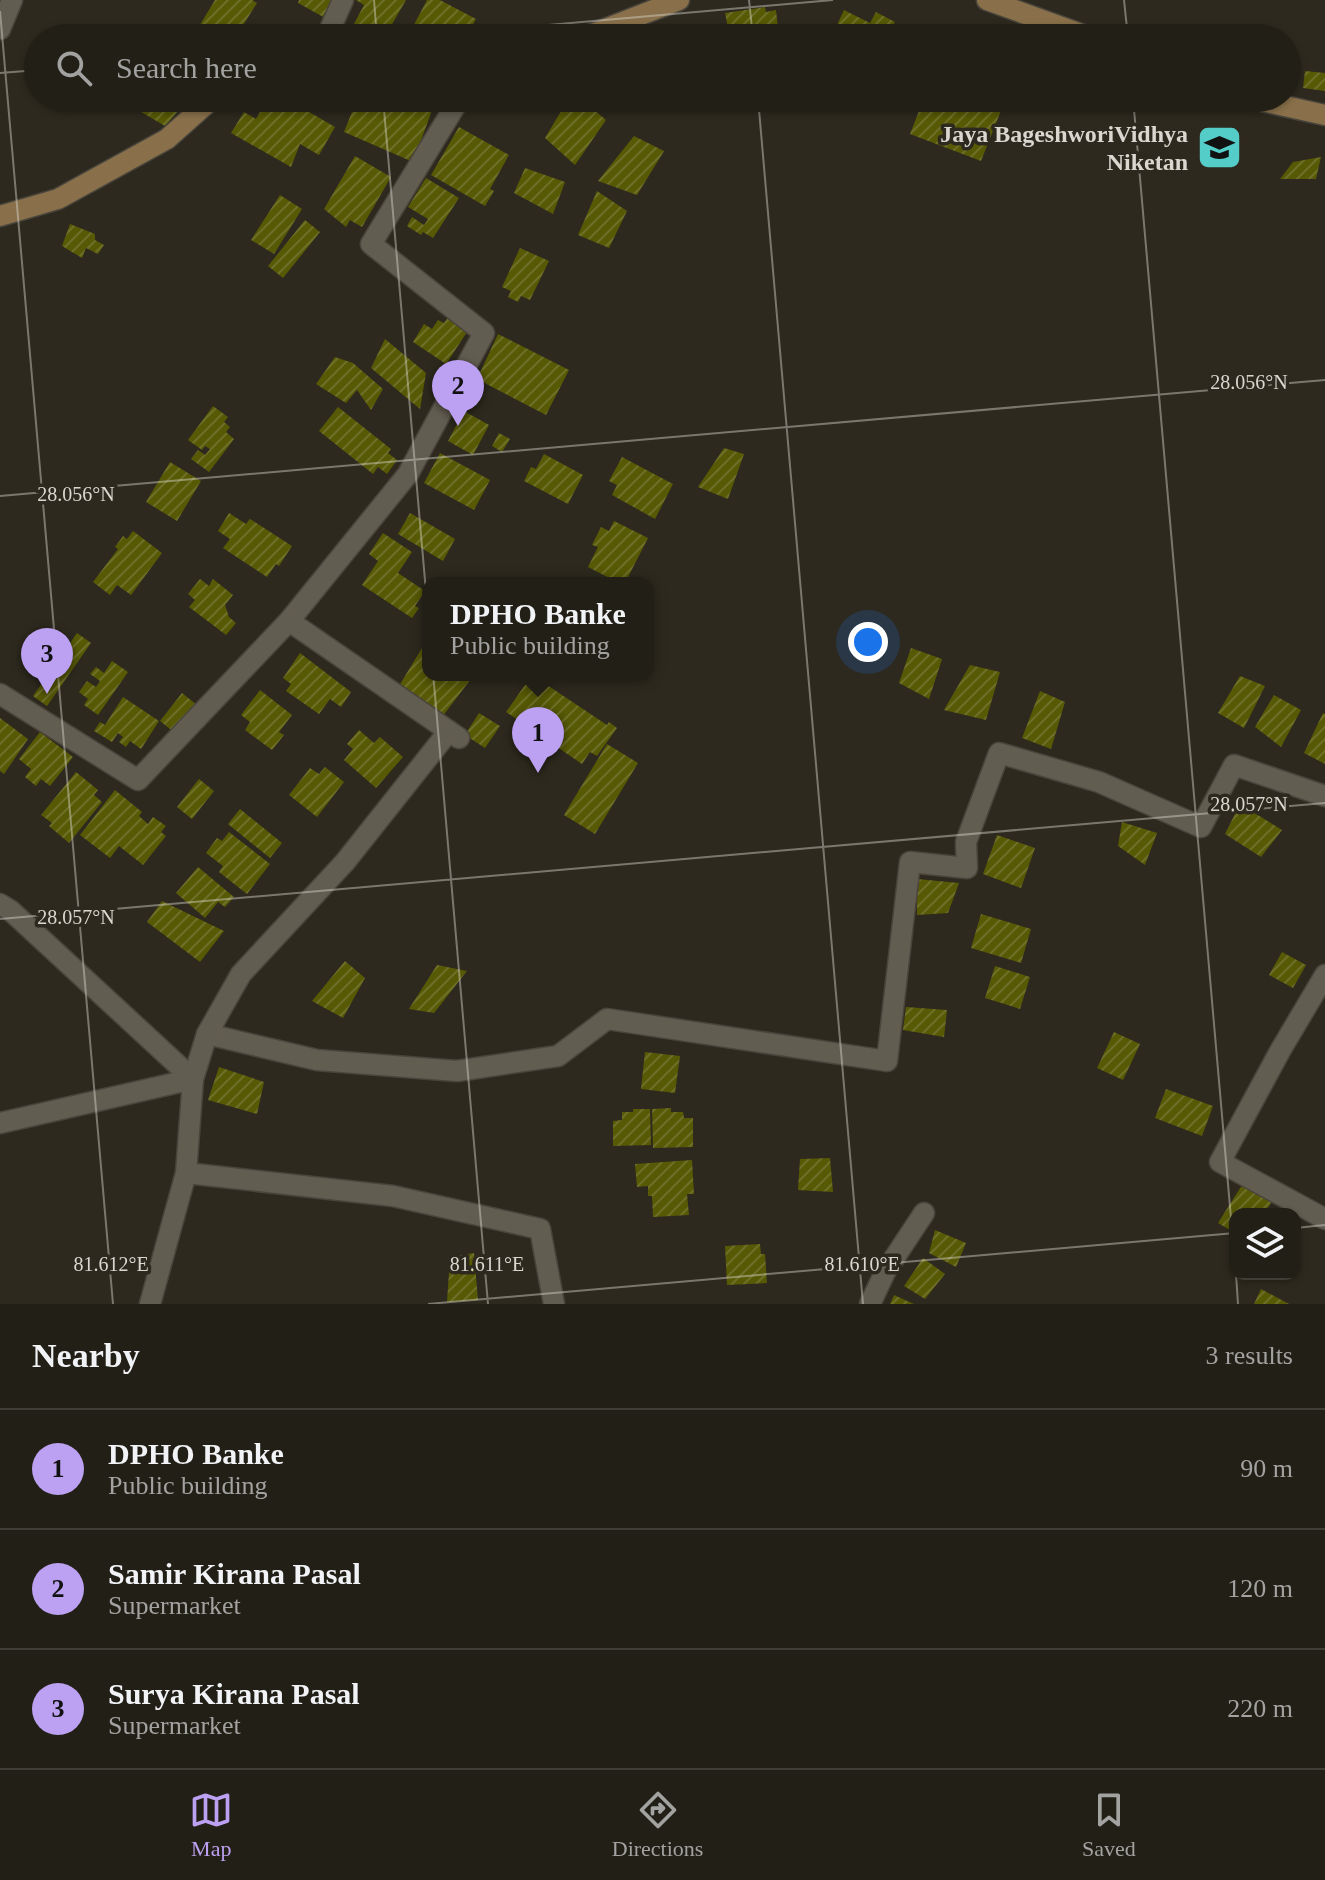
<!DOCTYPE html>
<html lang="en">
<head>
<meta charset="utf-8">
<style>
	body { margin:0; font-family:Georgia,serif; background:#2e2c23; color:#f1f3f6 }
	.controls { position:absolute; right:24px; bottom:24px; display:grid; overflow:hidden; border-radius:16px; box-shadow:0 2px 6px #0004 }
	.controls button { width:72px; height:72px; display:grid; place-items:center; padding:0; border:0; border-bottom:2px solid #3f3d35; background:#221f16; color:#f1f3f6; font:40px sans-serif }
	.you { position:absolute; left:868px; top:642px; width:28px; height:28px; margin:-20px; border:6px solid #fff; border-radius:50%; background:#1a73e8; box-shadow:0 0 0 12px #1a73e833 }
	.badge { display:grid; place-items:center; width:52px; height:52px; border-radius:50%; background:#bca0f2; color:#111; font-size:26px; font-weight:700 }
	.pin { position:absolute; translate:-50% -66px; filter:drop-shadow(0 2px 4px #0008) }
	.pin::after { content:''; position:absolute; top:42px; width:28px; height:24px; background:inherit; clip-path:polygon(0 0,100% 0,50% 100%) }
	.popup { position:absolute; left:422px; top:577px; width:232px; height:104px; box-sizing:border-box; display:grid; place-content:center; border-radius:16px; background:#221f16; filter:drop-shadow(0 2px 6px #0005); font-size:26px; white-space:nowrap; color:#a2a2a1 }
	.popup b { font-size:30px; color:#f1f3f6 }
	.popup::after { content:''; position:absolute; left:50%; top:100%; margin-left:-16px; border:16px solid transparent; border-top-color:#221f16 }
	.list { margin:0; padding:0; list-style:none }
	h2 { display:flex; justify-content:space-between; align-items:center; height:104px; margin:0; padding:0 32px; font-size:34px }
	h2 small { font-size:26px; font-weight:400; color:#a2a2a1 }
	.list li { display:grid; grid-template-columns:52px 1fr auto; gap:24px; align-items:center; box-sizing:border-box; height:120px; padding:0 32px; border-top:2px solid #3f3d35 }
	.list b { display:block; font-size:30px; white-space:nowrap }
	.list p { margin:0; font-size:26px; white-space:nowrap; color:#a2a2a1 }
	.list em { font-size:26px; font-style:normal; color:#a2a2a1 }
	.icon { flex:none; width:44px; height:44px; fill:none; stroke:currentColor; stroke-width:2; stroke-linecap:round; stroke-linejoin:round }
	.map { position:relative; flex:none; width:1325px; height:1304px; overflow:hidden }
	.search { position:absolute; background:#221f16; box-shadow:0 2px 6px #0004; left:24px; right:24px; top:24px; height:88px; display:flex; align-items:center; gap:20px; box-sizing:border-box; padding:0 28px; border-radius:44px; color:#a2a2a1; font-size:30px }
	.sheet { height:464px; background:#221f16 }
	nav { display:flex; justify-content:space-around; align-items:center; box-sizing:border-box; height:112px; border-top:2px solid #3f3d35; background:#221f16; font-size:22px; color:#a2a2a1 }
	nav a { display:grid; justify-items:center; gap:4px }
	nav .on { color:#bca0f2 }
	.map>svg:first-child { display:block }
</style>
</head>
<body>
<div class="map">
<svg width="1325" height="1304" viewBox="0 0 1325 1304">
	<defs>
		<pattern id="building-hatch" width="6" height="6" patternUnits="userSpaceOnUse" patternTransform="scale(2)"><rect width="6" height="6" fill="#575905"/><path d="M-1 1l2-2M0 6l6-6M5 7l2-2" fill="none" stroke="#6f7028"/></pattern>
	</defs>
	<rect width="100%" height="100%" fill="#2d291e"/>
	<path fill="#352f1d" d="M1215 125 1243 139 1222 168 1196 156Z"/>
	<g fill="url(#building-hatch)">
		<path d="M215 0H252L257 3 235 38H192Z"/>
		<path d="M299 0H335L327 19 298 3Z"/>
		<path d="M356 0H406L384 38 354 24 364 5Z"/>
		<path d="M427 0H440L476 19 468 33 462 30 458 38H407Z"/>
		<path d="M765 7 766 12 776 10 778 28 768 30 770 38H717L716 29 728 28 725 13Z"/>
		<path d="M844 10 870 23 876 12 895 22 887 38H831Z"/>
		<path d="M791 24 817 38H783Z"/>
		<path d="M1287 51 1298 56 1287 81Z"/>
		<path d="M1305 71 1325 73V91L1303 88Z"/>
		<path d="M136 98H190L165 126 131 106Z"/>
		<path d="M268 98H285L335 127 319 155 300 144 291 167 231 133 244 112 256 119Z"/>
		<path d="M341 98H399L434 105 413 162 344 132 352 112 338 110Z"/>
		<path d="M569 98H580L606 120 575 165 545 138Z"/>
		<path d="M924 98H1006L981 161 910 134Z"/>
		<path d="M459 127 509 155 490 189 494 191 485 206 431 175Z"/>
		<path d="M634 136 664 151 637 195 598 181Z"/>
		<path d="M355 156 391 177 362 227 350 220 346 227 324 209Z"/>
		<path d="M1321 157 1316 179H1280L1293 162Z"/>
		<path d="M525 168 565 182 553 214 514 193Z"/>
		<path d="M426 178 459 198 433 238 423 232 421 235 407 226 412 217 424 225 428 219 408 207Z"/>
		<path d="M597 191 627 211 609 248 578 235Z"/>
		<path d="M280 195 302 209 274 254 251 240Z"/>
		<path d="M305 220 320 232 283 278 268 266Z"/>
		<path d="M70 224 95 234V240L104 245 98 254 86 248 82 258 62 246Z"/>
		<path d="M520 248 549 261 530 300 521 296 518 302 508 297 511 291 502 287Z"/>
		<path d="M449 316 469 329 446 364 413 342 424 324 432 329 438 320 444 323Z"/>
		<path d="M498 334 569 370 546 415 477 379Z"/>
		<path d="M385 339 426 373 420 409 371 368Z"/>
		<path d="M335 357 353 363 383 389 371 410 357 390 346 403 316 384Z"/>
		<path d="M213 406 228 417 224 422 230 427 226 432 234 439 209 472 191 459 198 450 205 455 210 449 205 446 202 450 188 440Z"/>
		<path d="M338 407 391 449 388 453 397 460 387 474 378 467 373 474 319 431Z"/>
		<path d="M464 411 489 425 473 455 448 441Z"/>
		<path d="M499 433 510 439 502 452 492 446Z"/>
		<path d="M724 448 744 454 728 499 698 487Z"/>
		<path d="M440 453 490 480 474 510 424 483Z"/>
		<path d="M544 454 583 475 568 504 524 481 531 467 536 469Z"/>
		<path d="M622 457 673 484 655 519 612 495 617 485 609 481Z"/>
		<path d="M170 462 201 481 177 521 146 502Z"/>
		<path d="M229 513 246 524 250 519 292 546 279 566 276 564 267 577 223 548 230 539 218 531Z"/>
		<path d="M410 513 455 539 443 561 398 534Z"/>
		<path d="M614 521 648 538 625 583H619L588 567 598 547 592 545 601 527 609 531Z"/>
		<path d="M133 531 162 553 131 595 117 585 110 595 93 582 118 549 115 547 123 536 127 539Z"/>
		<path d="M383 533 412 552 398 573 425 591 415 606 419 608 412 618 362 585 378 561 369 554Z"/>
		<path d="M200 579 209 586 213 579 233 595 225 605 229 617 236 623 226 635 189 607 195 600 188 594Z"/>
		<path d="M77 633 91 643 47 706 33 696Z"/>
		<path d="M422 648 428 652V675H474L442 717 399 686Z"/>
		<path d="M911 648 942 659 929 699 899 683Z"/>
		<path d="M300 653 351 692 341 707 330 699 319 714 286 691 291 684 283 678Z"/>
		<path d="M112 661 128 672 98 715 84 705 88 699 79 692 87 681 96 687 100 681 90 674 96 667 104 673Z"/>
		<path d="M970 665 1000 672 986 720 944 710Z"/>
		<path d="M532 675 607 725 609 722 617 728 597 756 590 752 582 764 506 712Z"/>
		<path d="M1240 676 1265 686 1244 728 1218 713Z"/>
		<path d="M260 690 292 715 279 732 284 735 272 750 245 730 250 722 241 715Z"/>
		<path d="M1040 691 1065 702 1051 749 1022 738Z"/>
		<path d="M182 693 197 705 175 733 160 721Z"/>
		<path d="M1274 695 1301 710 1281 747 1255 727Z"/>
		<path d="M123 697 159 721 141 749 130 741 126 747 119 742 123 737 118 733 112 742 94 731 100 722 105 725Z"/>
		<path d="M479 713 500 726 485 748 465 735Z"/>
		<path d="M1323 713 1325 714V764L1304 753Z"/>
		<path d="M0 718 28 739 4 774 0 771Z"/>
		<path d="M359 730 374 743 380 737 403 757 376 788 344 760 353 749 347 744Z"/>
		<path d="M40 732 73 757 50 786 41 779 36 786 25 777 31 769 19 759Z"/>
		<path d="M607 744 638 763 595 834 564 815Z"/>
		<path d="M325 767 344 782 317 817 289 795 310 768 319 774Z"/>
		<path d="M76 772 98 790 94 795 102 802 69 843 49 826 52 823 41 815Z"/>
		<path d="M199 779 214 791 192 819 177 807Z"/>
		<path d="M115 790 142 812 139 816 148 824 153 817 166 826 161 832 166 836 143 865 119 846 110 858 80 835Z"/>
		<path d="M1240 804 1282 830 1261 857 1225 834Z"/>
		<path d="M240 809 282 843 270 858 228 824Z"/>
		<path d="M1122 822 1157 833 1145 865 1118 846Z"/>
		<path d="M229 832 270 864 247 894 219 872 223 866 206 853 217 838 222 841Z"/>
		<path d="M997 835 1035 848 1021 888 983 874Z"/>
		<path d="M198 867 234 897 225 907 218 902 205 918 176 893Z"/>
		<path d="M917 879 959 883 948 913 917 915Z"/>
		<path d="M162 901 224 931 200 962 147 922Z"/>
		<path d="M981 914 1031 929 1021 963 971 948Z"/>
		<path d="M1282 952 1306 965 1293 988 1269 975Z"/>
		<path d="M345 961 365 978 343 1018 312 1001Z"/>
		<path d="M437 965 467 971 434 1013 409 1009Z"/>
		<path d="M995 966 1030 977 1020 1009 985 998Z"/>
		<path d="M906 1007 947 1010 944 1037 903 1030Z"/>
		<path d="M1114 1032 1140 1044 1123 1080 1097 1068Z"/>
		<path d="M645 1052 680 1056 675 1093 641 1089Z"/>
		<path d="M219 1067 264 1082 257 1114 208 1100Z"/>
		<path d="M1166 1089 1213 1106 1202 1136 1155 1118Z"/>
		<path d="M671 1108V1112H683L684 1118H693V1147L653 1148 652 1109Z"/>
		<path d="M633 1109H650L651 1145 613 1146V1121L622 1120V1112H633Z"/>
		<path d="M830 1158 833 1192 798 1190 800 1159Z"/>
		<path d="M692 1160 694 1194H687L689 1215 653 1217 652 1196H648V1186L637 1187 635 1164Z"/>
		<path d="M1244 1182 1273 1200 1264 1214H1235V1233L1218 1223Z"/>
		<path d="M935 1230 966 1243 956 1267 929 1253Z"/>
		<path d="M760 1244 761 1254H765L767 1283 727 1285 725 1246Z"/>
		<path d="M474 1253 478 1300 447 1302 450 1257Z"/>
		<path d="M923 1258 945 1274 925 1299 904 1286Z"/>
		<path d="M1261 1289 1289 1304H1254Z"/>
		<path d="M894 1295 914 1304H890Z"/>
	</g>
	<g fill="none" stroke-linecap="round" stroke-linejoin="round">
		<defs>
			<g id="street">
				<path d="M0 29 12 0"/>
				<path d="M326 38 343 0"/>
				<path d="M289 621 408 474 484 333 371 244 460 98"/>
				<path d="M0 694 138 780 289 621 459 738"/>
				<path d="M0 904 10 910 193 1079 0 1123"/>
				<path d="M1325 975 1280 1051 1220 1162 1325 1219"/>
				<path d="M207 1034 317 1060 457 1071 558 1056 607 1019 887 1061 910 862 967 868 966 842 999 753 1099 782 1201 827 1234 765 1325 796"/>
				<path d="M186 1173 393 1196 540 1229 554 1304"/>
				<path d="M150 1304 186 1173 193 1079 207 1034 241 974 345 862 449 731"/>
				<path d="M870 1304 885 1272 924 1213"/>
			</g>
			<g id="secondary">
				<path d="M987 0 1092 38"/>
				<path d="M582 38 679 0"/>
				<path d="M1248 98 1325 115"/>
				<path d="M0 216 58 199 167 139 213 98"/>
			</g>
		</defs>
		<use href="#street" stroke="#49453c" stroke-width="23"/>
		<use href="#secondary" stroke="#49453c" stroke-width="23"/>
		<use href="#street" stroke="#625d51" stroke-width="20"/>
		<use href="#secondary" stroke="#89704a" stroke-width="20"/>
	</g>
	<path fill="none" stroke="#d9d7d0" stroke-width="2" stroke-opacity="0.45" d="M374 0 377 38M749 0 753 38M1124 0 1128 38M0 11 113 1304M399 38 833 0M0 73 38 70M383 98 488 1304M758 98 863 1304M1133 98 1235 1264M0 496 1325 380M0 919 1325 803M1295 1228 1325 1225M1236 1274 1238 1304M428 1304 1235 1233"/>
	<defs>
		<symbol id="school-square" viewBox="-11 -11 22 22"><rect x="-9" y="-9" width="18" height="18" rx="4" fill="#54cdc8" stroke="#2d291e"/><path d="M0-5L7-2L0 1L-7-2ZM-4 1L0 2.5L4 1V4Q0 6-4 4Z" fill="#111"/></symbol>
	</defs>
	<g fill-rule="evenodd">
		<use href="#school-square" x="1194" y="122" width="51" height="51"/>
	</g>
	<g text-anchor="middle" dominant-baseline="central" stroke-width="7" stroke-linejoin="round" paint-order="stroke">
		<g font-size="24" font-weight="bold" fill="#d9d7d0" stroke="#2d291e" text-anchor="end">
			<text x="1188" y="134">Jaya BageshworiVidhya<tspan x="1188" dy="28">Niketan</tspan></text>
		</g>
	</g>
	<g font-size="20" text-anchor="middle" fill="#d9d7d0" stroke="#2d291e" stroke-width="7" stroke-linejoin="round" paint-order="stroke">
		<text x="1249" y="389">28.056°N</text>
		<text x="76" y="501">28.056°N</text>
		<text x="1249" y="811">28.057°N</text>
		<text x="76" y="924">28.057°N</text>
		<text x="111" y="1271">81.612°E</text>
		<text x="487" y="1271">81.611°E</text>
		<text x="862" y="1271">81.610°E</text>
	</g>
</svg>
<div class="controls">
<button><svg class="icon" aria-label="layers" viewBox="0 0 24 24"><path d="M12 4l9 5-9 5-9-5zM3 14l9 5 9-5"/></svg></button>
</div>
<div class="you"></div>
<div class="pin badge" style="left:538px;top:773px">1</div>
<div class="popup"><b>DPHO Banke</b>Public building</div>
<div class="pin badge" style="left:458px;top:426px">2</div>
<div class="pin badge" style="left:47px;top:694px">3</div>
<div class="search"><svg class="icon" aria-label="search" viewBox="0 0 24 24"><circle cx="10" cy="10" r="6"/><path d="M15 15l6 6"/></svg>Search here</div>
</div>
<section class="sheet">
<h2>Nearby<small>3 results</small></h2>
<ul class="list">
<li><span class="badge">1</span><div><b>DPHO Banke</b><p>Public building</p></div><em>90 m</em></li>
<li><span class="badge">2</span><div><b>Samir Kirana Pasal</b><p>Supermarket</p></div><em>120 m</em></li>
<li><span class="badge">3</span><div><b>Surya Kirana Pasal</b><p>Supermarket</p></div><em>220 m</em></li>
</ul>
</section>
<nav>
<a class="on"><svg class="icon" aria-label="map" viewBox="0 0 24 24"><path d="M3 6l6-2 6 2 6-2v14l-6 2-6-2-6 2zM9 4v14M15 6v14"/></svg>Map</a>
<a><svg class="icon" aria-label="directions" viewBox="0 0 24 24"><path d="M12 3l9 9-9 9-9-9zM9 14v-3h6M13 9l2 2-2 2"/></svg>Directions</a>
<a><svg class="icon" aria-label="saved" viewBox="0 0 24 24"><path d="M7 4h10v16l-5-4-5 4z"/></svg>Saved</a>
</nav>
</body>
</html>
